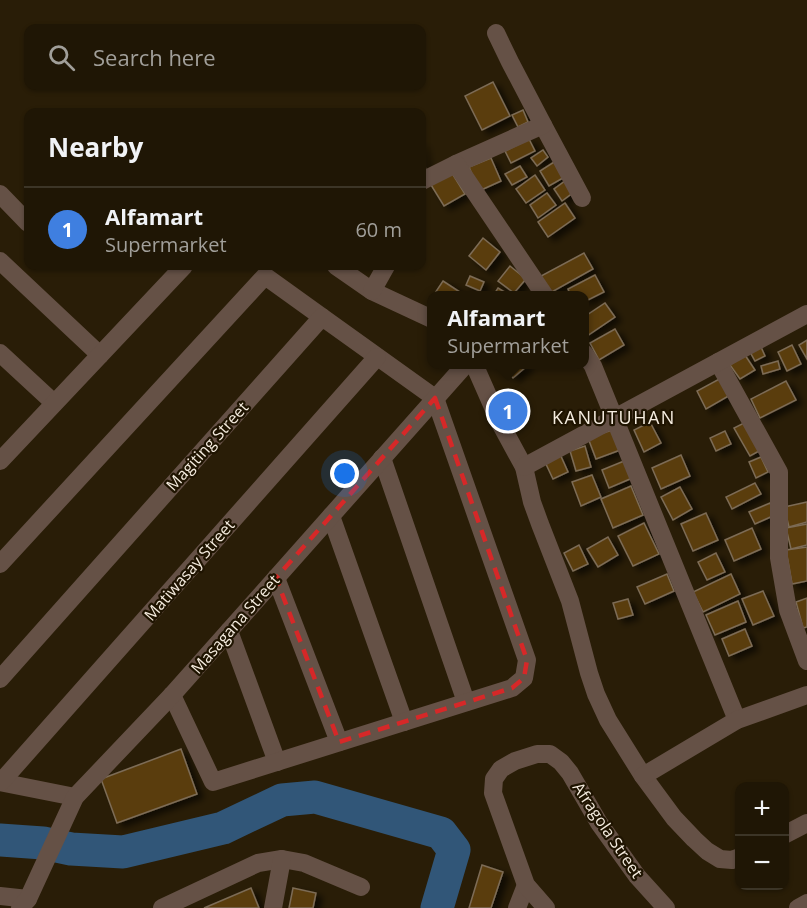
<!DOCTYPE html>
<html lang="en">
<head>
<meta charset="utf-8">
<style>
	body { margin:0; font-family:"Open Sans",sans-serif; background:#2c2313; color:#f1f3f6 }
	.controls { position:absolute; right:18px; bottom:18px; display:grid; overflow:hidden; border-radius:12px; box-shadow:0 2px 4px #0004 }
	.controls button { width:54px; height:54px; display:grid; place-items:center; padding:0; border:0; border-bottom:2px solid #3c3527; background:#1f1605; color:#f1f3f6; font:30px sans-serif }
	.you { position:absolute; left:345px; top:474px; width:21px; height:21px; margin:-15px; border:4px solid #fff; border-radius:50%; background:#1a73e8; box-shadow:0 0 0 9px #1a73e833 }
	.badge { display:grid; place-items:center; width:39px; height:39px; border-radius:50%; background:#eb8dfc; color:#fff; font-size:20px; font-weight:700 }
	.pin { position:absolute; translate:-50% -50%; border:3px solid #fff; box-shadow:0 2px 6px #0006 }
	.popup { position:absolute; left:427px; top:291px; width:162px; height:78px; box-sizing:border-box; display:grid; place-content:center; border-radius:12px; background:#1f1605; filter:drop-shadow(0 2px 4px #0005); font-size:20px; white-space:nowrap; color:#a19f9a }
	.popup b { font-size:22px; color:#f1f3f6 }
	.popup::after { content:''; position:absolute; left:50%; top:100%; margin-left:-12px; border:12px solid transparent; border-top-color:#1f1605 }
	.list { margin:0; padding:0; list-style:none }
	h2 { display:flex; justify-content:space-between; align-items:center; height:78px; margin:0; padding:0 24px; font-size:26px }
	h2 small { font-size:20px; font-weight:400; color:#a19f9a }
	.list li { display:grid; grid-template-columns:39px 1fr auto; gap:18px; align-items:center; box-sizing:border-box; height:84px; padding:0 24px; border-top:2px solid #3c3527 }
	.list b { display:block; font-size:22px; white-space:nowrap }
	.list p { margin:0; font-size:20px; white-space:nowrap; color:#a19f9a }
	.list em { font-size:20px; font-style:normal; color:#a19f9a }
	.icon { flex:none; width:33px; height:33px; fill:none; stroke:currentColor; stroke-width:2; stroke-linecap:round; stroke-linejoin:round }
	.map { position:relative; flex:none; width:807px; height:908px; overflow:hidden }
	.search { position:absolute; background:#1f1605; box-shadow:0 2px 4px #0004; left:24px; top:24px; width:402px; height:66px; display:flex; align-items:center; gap:15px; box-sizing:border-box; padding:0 21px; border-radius:12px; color:#a19f9a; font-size:22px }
	.panel { position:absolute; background:#1f1605; box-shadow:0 2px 4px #0004; left:24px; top:108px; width:402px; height:162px; border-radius:12px }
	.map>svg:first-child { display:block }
</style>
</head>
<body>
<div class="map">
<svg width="807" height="908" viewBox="0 0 807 908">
	<defs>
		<filter id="shadow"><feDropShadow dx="6" dy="4" stdDeviation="3" flood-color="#0009"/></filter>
	</defs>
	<rect width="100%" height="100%" fill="#291d07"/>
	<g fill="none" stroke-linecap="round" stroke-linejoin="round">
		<path stroke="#315678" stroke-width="33" d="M0 840 43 843 71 849 123 852 223 828 282 800 315 797 441 833 454 850 437 908"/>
	</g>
	<g fill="#5a3e11" stroke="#7d6c56" stroke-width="1.5" filter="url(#shadow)">
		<path d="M493 82 510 116 482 130 465 96Z"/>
		<path d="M523 110 528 122 518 127 512 115Z"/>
		<path d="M529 139 535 151 511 163 505 151Z"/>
		<path d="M422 142 426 173 422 174Z"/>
		<path d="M543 150 548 157 537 166 531 158Z"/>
		<path d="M491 158 501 181 479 191 469 167Z"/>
		<path d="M554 162 563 178 549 186 540 171Z"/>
		<path d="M520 166 527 177 512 185 505 174Z"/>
		<path d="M452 173 465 194 444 206 431 185Z"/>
		<path d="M535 175 545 190 526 203 516 189Z"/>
		<path d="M565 181 574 192 562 201 554 189Z"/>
		<path d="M547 193 556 205 538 218 530 205Z"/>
		<path d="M565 203 575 218 548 237 538 222Z"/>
		<path d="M483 238 500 252 486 270 469 256Z"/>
		<path d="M584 253 593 269 550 293 541 276Z"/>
		<path d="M510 266 526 279 514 293 498 281Z"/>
		<path d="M595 275 604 292 584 302V296H571L568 289Z"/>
		<path d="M470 276 484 282 480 291 466 285Z"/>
		<path d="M443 281 466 296H433Z"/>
		<path d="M498 288 511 296H493Z"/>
		<path d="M605 303 615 317 584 338V317Z"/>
		<path d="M615 329 624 345 599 360 590 343Z"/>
		<path d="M807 340V359L799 345Z"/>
		<path d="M792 345 801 364 787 371 778 352Z"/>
		<path d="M761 347 765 356 755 361 750 352Z"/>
		<path d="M745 355 755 370 740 379 730 365Z"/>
		<path d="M778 361 780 369 763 374 761 366Z"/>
		<path d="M502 364H526L527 366 513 378Z"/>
		<path d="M723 377 732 394 706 409 697 391Z"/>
		<path d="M786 381 796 400 760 418 751 399Z"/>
		<path d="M650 422 661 443 644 452 634 430Z"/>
		<path d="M746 422 761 450 750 456 734 428Z"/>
		<path d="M615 429 623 449 596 459 588 438Z"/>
		<path d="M725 431 731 444 716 451 710 438Z"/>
		<path d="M585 446 591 467 576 471 570 451Z"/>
		<path d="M560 454 568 472 553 479 544 460Z"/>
		<path d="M681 455 690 476 661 489 652 468Z"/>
		<path d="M761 457 768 472 756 478 749 462Z"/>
		<path d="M629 459 637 476 609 488 602 470Z"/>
		<path d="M592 475 601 497 581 506 572 482Z"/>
		<path d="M755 483 761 494 732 509 726 497Z"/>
		<path d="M631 486 643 515 613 528 601 499Z"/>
		<path d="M680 487 692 509 673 520 661 497Z"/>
		<path d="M807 502V522L789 527 784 507Z"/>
		<path d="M770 503 775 515 755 524 749 512Z"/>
		<path d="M706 513 718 540 693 551 681 524Z"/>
		<path d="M644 523 659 554 633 566 618 536Z"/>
		<path d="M807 524V545L791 549 786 528Z"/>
		<path d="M752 528 761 549 734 561 725 540Z"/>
		<path d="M608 537 618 555 598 567 587 549Z"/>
		<path d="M579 545 588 564 573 571 564 553Z"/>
		<path d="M807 547V581L792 584 786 550Z"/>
		<path d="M716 553 725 572 707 580 698 562Z"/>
		<path d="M667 574 674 591 645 604 637 587Z"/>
		<path d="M731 574 740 594 703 612 693 592Z"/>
		<path d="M763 591 774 616 753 625 742 599Z"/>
		<path d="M807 598V627L803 628 796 602Z"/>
		<path d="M628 599 633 615 618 619 613 603Z"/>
		<path d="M738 601 746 622 715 635 706 615Z"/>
		<path d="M745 629 752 646 729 656 722 639Z"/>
		<path d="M181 749 197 794 117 823 101 779Z"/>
		<path d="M482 865 503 872 491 908H469Z"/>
		<path d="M251 888 259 908H204Z"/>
		<path d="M293 888 316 893 313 908H289Z"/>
	</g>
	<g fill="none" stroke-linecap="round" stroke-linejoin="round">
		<g stroke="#655146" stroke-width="18">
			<path d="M543 125 582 198"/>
			<path d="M456 164 543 125 510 62 496 33"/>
			<path d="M422 181 456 164 545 296"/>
			<path d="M0 194 28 223"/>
			<path d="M0 261 100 355"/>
			<path d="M336 266 372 291 432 319"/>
			<path d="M372 291 386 266"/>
			<path d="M0 353 54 403"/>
			<path d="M584 353 593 366 737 720"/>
			<path d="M718 362 779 472V558L788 610 807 661"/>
			<path d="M474 364 500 423 524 467 532 502 540 524 570 601 589 673 596 694 608 720 643 776 674 818 694 839 707 851 720 859 732 860 740 857"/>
			<path d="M382 458 466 702"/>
			<path d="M0 461 184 266"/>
			<path d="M524 467 807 314"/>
			<path d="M331 516 404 722"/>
			<path d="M0 564 265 276 322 317"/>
			<path d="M276 578 339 742"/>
			<path d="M229 631 277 762"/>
			<path d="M0 679 322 317 435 398 527 660 524 678 512 688 213 782 172 695"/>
			<path d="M643 776 737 720 807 695"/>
			<path d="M0 782 75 797"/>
			<path d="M1 782 377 357"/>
			<path d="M784 835 807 823"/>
			<path d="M0 896 28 899"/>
			<path d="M20 908 28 899 75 797 172 695 466 364"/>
			<path d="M162 908 258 863 282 859 304 863 361 887"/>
			<path d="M273 908 282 859"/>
			<path d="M517 908 526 885"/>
			<path d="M546 908 526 885 493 793 494 779 501 769 515 761 537 754H550L561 762 570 773 599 823 637 876 666 908"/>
			<path d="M798 908 807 903"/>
		</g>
	</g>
	<path fill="none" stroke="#d62828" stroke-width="4.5" stroke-dasharray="12 8" stroke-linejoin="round" d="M435 398 527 660 524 678 512 688 339 742 276 578Z"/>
	<g text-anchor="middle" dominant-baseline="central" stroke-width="4.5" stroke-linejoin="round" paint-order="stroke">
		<g font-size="16" fill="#f5ecdf" stroke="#1f1401">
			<text transform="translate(207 446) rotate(-48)">Magiting Street</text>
			<text transform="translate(189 570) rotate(-49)">Matiwasay Street</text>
			<text transform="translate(235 624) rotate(-49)">Masagana Street</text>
			<text transform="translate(608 830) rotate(56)">Afragola Street</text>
		</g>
		<g font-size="18" letter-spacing="1.5" fill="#f5ecdf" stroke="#1f1401">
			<text x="614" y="417">KANUTUHAN</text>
		</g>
	</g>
</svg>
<div class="controls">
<button>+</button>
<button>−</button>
</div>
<div class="you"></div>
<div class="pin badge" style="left:508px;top:411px;background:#3f7fe0">1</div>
<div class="popup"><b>Alfamart</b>Supermarket</div>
<div class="search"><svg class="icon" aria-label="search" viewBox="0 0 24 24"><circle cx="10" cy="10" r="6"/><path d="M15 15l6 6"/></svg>Search here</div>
<section class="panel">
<h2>Nearby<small></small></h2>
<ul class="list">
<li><span class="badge" style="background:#3f7fe0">1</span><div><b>Alfamart</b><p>Supermarket</p></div><em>60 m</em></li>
</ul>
</section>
</div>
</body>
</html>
